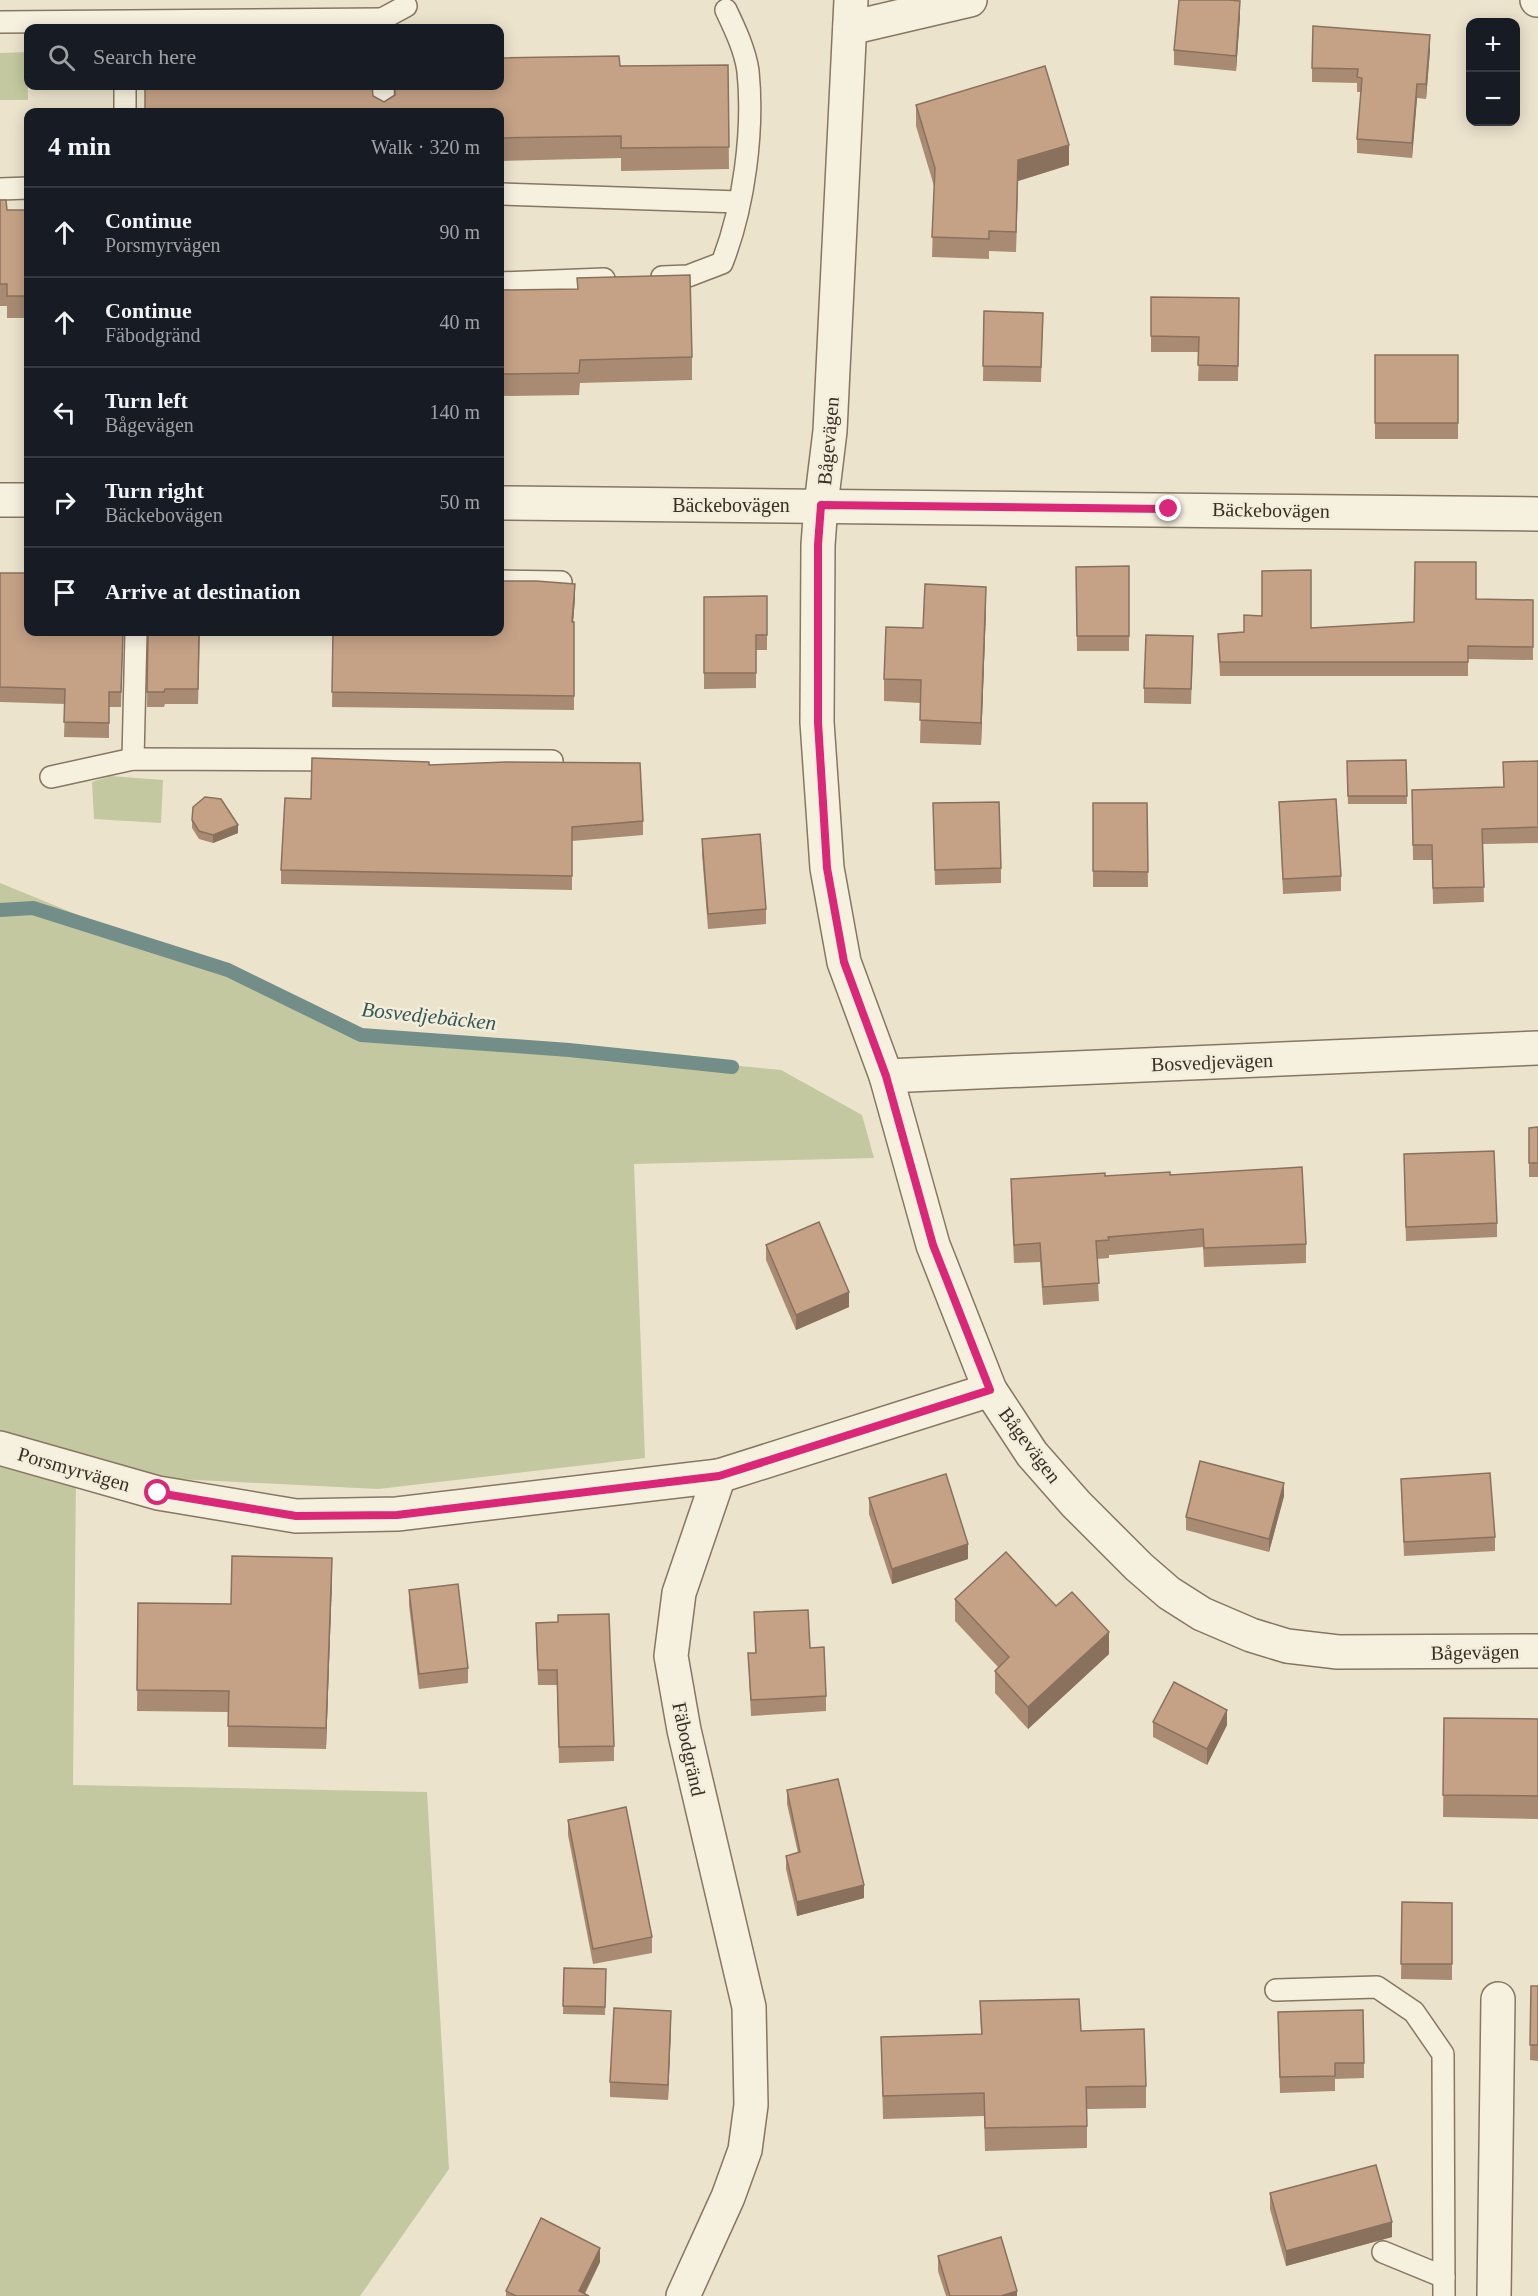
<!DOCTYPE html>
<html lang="en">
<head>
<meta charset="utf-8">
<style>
	body { margin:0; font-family:"Times New Roman",serif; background:#20242c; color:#f1f3f6 }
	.controls { position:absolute; right:18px; top:18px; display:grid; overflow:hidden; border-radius:12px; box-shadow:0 3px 15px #0003 }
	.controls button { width:54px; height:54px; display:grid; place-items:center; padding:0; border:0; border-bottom:2px solid #363941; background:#171b24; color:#f1f3f6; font:30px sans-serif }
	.stop { position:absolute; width:18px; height:18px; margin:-14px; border:4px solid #db2777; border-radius:50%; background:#fff }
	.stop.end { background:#db2777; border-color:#fff; box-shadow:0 2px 6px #0008 }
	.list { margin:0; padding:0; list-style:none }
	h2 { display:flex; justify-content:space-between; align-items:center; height:78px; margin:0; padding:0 24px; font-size:26px }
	h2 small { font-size:20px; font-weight:400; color:#9ea1a6 }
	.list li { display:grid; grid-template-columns:39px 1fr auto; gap:18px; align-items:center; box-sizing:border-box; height:90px; padding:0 24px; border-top:2px solid #363941 }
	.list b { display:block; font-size:22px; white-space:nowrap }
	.list p { margin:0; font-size:20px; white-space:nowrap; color:#9ea1a6 }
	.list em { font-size:20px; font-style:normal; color:#9ea1a6 }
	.icon { flex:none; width:33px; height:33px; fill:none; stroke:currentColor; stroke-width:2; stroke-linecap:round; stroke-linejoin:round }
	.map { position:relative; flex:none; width:1538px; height:2296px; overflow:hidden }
	.search { position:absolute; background:#171b24; box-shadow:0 3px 15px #0003; left:24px; top:24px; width:480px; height:66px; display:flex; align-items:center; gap:15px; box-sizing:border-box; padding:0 21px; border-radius:12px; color:#9ea1a6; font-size:22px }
	.panel { position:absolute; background:#171b24; box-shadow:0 3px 15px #0003; left:24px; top:108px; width:480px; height:528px; border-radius:12px }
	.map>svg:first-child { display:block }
</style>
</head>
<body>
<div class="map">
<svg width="1538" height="2296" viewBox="0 0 1538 2296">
	<rect width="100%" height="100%" fill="#ebe3cc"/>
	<g fill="#c3c8a0">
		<path d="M27 52 28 100H0V53Z"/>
		<path d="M110 776 163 780 161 823 94 819 92 782Z"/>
		<path d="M0 883 356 1029 781 1070 862 1115 874 1158 634 1164 645 1458 378 1489 76 1474 73 1785 427 1792 449 2169 360 2296H0Z"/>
	</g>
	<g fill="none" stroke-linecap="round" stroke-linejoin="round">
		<path stroke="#738e88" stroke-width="14" d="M0 910 33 908 228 970 361 1035 569 1050 732 1067"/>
		<defs>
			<g id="service">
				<path d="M0 22 382 19"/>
				<path d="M382 28V19L406 6"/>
				<path d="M383 86 384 112"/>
				<path d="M125 112V86"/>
				<path d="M0 189 28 188"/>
				<path d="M500 194 739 202"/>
				<path d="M662 277 688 276 722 263C744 207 754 131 748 71 745 50 735 29 726 10"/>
				<path d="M500 283 604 279"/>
				<path d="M500 581 561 582"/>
				<path d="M133 759 136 632"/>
				<path d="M51 777 133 759 552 761"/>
				<path d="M1276 1990 1377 1987 1414 2012 1443 2054 1444 2296"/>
				<path d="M1383 2252 1444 2277"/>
			</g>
			<g id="minor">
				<path d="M1537 0H1538"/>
				<path d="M850 28 970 0"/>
				<path d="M821 505 818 545 817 722 827 868 844 962 886 1076 933 1245 990 1390 1032 1454 1076 1504 1139 1567 1169 1593 1202 1614 1251 1635 1287 1646 1338 1652 1538 1651"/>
				<path d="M886 1076 1538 1048"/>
				<path d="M0 1448 158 1493 296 1516 397 1514 719 1476"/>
				<path d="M683 2296 728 2197 745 2150 751 2105 749 2007 684 1730 671 1656 679 1593 719 1476 990 1390"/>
				<path d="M1494 2296 1498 1999"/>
			</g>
			<g id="tertiary">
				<path d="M0 500H28"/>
				<path d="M500 503 1538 514"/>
				<path d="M821 505 830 431 851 0"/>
			</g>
		</defs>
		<use href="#service" stroke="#877661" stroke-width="24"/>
		<use href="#minor" stroke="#877661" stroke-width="36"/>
		<use href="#tertiary" stroke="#877661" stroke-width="36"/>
		<use href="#service" stroke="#f6f0df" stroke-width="21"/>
		<use href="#minor" stroke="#f6f0df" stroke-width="33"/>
		<use href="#tertiary" stroke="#f6f0df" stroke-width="33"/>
	</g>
	<g fill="#a98b73">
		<path d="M1240 16 1236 71 1174 65V50Z"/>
		<path d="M1430 50 1426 99 1417 98 1412 158 1357 153V139L1361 92H1357V83L1312 82V68Z"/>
		<path d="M728 65 729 169 621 171V158L500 161V112L145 86 373 96 384 102 620 66Z"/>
		<path d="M916 105 1069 165 1018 181 1016 252 989 251V259L932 257 934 186 916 126Z"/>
		<path d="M0 200 7 210H28V318H7V306H0Z"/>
		<path d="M500 290 692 357V380L580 383 579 395 500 396Z"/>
		<path d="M1151 297 1239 298 1238 381H1198L1199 352H1151Z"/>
		<path d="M984 311 1043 313 1041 382 983 381Z"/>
		<rect x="1375" y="355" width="83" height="84"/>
		<path d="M1129 566V651H1077L1076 567Z"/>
		<path d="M0 573 123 632 121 707H109V738L64 737 65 704 0 702Z"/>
		<path d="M767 596V650H756V688L704 689V597Z"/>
		<path d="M575 598 573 622H574V710L332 707 333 632Z"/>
		<path d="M1476 599 1533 600V660L1468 659V676H1220L1218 634 1414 622Z"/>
		<path d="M986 609 981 745 920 743 921 703 884 701V679L923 628Z"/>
		<path d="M148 632H200L198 704H165L164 707H147Z"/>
		<path d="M1193 651 1191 704 1144 703V688Z"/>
		<path d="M1406 760 1407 804H1348L1347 761Z"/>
		<path d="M1538 761V843L1483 844 1484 902 1433 904 1432 860H1413L1412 790 1504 787Z"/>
		<path d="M429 765 643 821V835L572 841V890L281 884V870L311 799Z"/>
		<path d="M1279 802 1341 876V891L1283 894Z"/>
		<path d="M933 803 1001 868V883L935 885Z"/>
		<path d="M1093 803H1147L1148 887H1093Z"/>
		<path d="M192 820 238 833 213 843 199 839 192 828Z"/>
		<path d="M702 839 766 909V924L708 929 702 854Z"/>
		<path d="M1538 1127V1177H1529V1128Z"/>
		<path d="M1404 1168 1497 1223V1237L1406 1241Z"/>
		<path d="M1170 1175 1306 1244V1263L1204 1267 1203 1247 1109 1255V1258L1097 1259 1099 1301 1043 1305 1040 1262 1014 1263 1011 1197V1179Z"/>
		<path d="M766 1245 849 1307 796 1330 766 1260Z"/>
		<path d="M1401 1479 1495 1537V1551L1404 1556Z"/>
		<path d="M1284 1496 1269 1552 1186 1530V1517Z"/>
		<path d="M869 1498 968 1559 892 1584 869 1514Z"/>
		<path d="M332 1579 326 1749 228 1747V1712L137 1711 138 1603 231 1604Z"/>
		<path d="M409 1590 468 1668V1683L419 1689 409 1605Z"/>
		<path d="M955 1599 1056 1606 1109 1654 1028 1729 995 1693V1671L998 1667 955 1621Z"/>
		<path d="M754 1612 810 1648 826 1696V1711L751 1716 748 1653H755Z"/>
		<path d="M558 1622 614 1746V1761L559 1763 557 1685H538L536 1638V1623Z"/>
		<path d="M1444 1718 1538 1719V1819L1443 1817Z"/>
		<path d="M1153 1722 1227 1725 1207 1765 1153 1737Z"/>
		<path d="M787 1790 864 1898 797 1916 786 1869V1856L798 1853 787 1804Z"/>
		<path d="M568 1820 652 1937V1953L593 1964 568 1835Z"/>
		<path d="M1402 1902 1452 1903V1980L1401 1979Z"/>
		<path d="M564 1968 606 1969 605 2015 563 2014Z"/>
		<path d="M1531 1986H1538V2061L1530 2060Z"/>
		<path d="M980 2001 1081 2031 1146 2086V2108L1087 2109V2148L985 2151 984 2116 883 2119 881 2037 981 2035Z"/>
		<path d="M1278 2012 1364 2063V2078L1335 2079V2091L1280 2093Z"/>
		<path d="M671 2026 668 2100 610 2097V2082Z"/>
		<path d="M1270 2193 1392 2237 1286 2266 1270 2209Z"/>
		<path d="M938 2256 1017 2296H946L938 2271Z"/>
		<path d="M600 2262 585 2294 589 2296H506V2291Z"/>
	</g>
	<g fill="#8a715e">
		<path d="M1240 1V16L1236 71V56Z"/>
		<path d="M1430 35V50L1426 99V84Z"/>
		<path d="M1417 84V98L1412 158V143Z"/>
		<path d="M1069 145V165L1018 181 1016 252 1018 160Z"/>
		<path d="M575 584V598L572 636V622Z"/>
		<path d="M986 587V609L981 745V723Z"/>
		<path d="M238 825V833L213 843V835Z"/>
		<path d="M849 1292V1307L796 1330V1315Z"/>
		<path d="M1284 1483V1496L1269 1552V1539Z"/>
		<path d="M968 1544V1559L892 1584V1569Z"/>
		<path d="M332 1558V1579L326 1749V1728Z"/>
		<path d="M1109 1632V1654L1028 1729V1707Z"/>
		<path d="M1227 1710V1725L1207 1765V1749Z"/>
		<path d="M864 1885V1898L797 1916V1902Z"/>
		<path d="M671 2011V2026L668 2100V2085Z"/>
		<path d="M1392 2222V2237L1286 2266V2251Z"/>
		<path d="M600 2248V2262L583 2296 579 2291Z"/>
		<path d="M1017 2291V2296H1001Z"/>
	</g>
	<g fill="#c5a286" stroke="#8a715e" stroke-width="1.5">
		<path d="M1179 0H1229L1240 1 1236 56 1174 50Z"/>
		<path d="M1313 26 1430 35 1426 84H1417L1412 143 1357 139 1362 78 1357 77 1358 69 1312 68Z"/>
		<path d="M619 56 620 66 728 65 729 147 621 148V136L500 138V112H145V86H372L373 96 384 102 395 95V86H500V58Z"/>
		<path d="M1045 66 1069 145 1018 160 1016 232 989 231V239L932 237 935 168 916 105Z"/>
		<path d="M0 200H6L7 210H28V296H7V284H0Z"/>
		<path d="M690 275 692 357 580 360 579 373 500 374V290L578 289 577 278Z"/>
		<path d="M1151 297 1239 298 1238 366 1198 365 1199 337 1151 336Z"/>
		<path d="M984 311 1043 313 1041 367 983 366Z"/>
		<rect x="1375" y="355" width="83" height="68"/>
		<path d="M1415 562H1476V599L1533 600V647L1468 646V662H1220L1218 634 1244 632V615L1262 616V571L1311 570V628L1414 622Z"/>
		<path d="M1129 566V636H1077L1076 567Z"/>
		<path d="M0 573H28V632H123L121 692H109V723L64 722 65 689 0 687Z"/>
		<path d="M500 581H536L575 584 572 622H574V696L332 692 333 632H500Z"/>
		<path d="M925 584 986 587 981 723 920 720 921 680 884 679 886 627 923 628Z"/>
		<path d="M767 596V635H756V673H704V597Z"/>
		<path d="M148 632H199L198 689H165L164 692H147Z"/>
		<path d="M1146 635 1193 636 1191 689 1144 688Z"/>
		<path d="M312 758 429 762V765L505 762 640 763 643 821 572 827V876L281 870 285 798 311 799Z"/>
		<path d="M1406 760 1407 796H1348L1347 761Z"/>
		<path d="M1538 761V827L1482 829 1484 887 1433 888 1432 845H1413L1412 790 1504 787 1503 762Z"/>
		<path d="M205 797 221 799 238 825 213 835 199 831 192 820 193 807Z"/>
		<path d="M1336 799 1341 876 1283 879 1279 802Z"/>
		<path d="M999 802 1001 868 935 870 933 803Z"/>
		<path d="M1093 803H1147L1148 872 1093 871Z"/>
		<path d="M760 834 766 909 708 914 702 839Z"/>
		<path d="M1538 1127V1163H1529V1128Z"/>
		<path d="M1494 1151 1497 1223 1406 1227 1404 1154Z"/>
		<path d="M1302 1167 1306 1244 1204 1248 1203 1229 1108 1237 1109 1240 1096 1241 1099 1283 1043 1287 1040 1243 1014 1245 1011 1179 1105 1173V1176L1170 1172V1175Z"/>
		<path d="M819 1222 849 1292 796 1315 766 1245Z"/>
		<path d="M1200 1461 1284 1483 1269 1539 1186 1517Z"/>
		<path d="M1490 1473 1495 1537 1404 1542 1401 1479Z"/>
		<path d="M946 1474 968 1544 892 1569 869 1498Z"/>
		<path d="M1006 1552 1056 1606 1072 1592 1109 1632 1028 1707 995 1671 1009 1657 955 1599Z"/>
		<path d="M232 1556 332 1558 326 1728 228 1726 229 1691 137 1690 138 1603 231 1604Z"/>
		<path d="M458 1584 468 1668 419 1674 409 1590Z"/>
		<path d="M808 1610 810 1648 824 1647 826 1696 751 1700 748 1653H756L754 1612Z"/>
		<path d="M609 1614 614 1746 559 1747 557 1670H538L536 1623 558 1622V1615Z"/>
		<path d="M1174 1682 1227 1710 1207 1749 1153 1722Z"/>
		<path d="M1444 1718 1538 1719V1796L1443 1795Z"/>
		<path d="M838 1779 864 1885 797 1902 786 1856 800 1852 787 1790Z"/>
		<path d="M626 1807 652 1937 593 1949 568 1820Z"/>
		<path d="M1402 1902 1452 1903V1964H1401Z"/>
		<path d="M564 1968 606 1969 605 2007 563 2006Z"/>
		<path d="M1531 1986H1538V2045H1530Z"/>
		<path d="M1079 1999 1081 2031 1144 2029 1146 2086 1086 2087 1087 2126 985 2128 984 2093 883 2096 881 2037 982 2034 980 2001Z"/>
		<path d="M614 2008 671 2011 668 2085 610 2082Z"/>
		<path d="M1363 2010 1364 2063H1335V2076L1280 2077 1278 2012Z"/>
		<path d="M1376 2165 1392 2222 1286 2251 1270 2193Z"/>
		<path d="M541 2218 600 2248 579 2291 589 2296H516L506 2291Z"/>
		<path d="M1001 2237 1017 2291 1001 2296H950L938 2256Z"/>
	</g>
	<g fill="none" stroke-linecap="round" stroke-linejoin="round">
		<path stroke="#db2777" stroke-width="8" d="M158 1493 296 1516 397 1515 719 1476 990 1390 933 1245 886 1076 844 962 827 868 818 722V545L821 505 1169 509"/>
	</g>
	<g text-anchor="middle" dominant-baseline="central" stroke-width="5" stroke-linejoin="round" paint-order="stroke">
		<g font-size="20" fill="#392e23" stroke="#f3eddb">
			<text transform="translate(828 441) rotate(-85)">Bågevägen</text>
			<text x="731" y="505">Bäckebovägen</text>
			<text transform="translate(1271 510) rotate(1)">Bäckebovägen</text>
			<text transform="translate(1212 1062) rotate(-2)">Bosvedjevägen</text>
			<text transform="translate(1030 1445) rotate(53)">Bågevägen</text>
			<text transform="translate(74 1469) rotate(16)">Porsmyrvägen</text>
			<text transform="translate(1475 1652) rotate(-1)">Bågevägen</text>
			<text transform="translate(689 1749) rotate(78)">Fäbodgränd</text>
		</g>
		<g font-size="21" font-style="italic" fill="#345756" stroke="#f3eddb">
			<text transform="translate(429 1016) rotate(6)">Bosvedjebäcken</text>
		</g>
	</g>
</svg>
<div class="controls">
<button>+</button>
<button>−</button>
</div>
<div class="stop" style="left:158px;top:1493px"></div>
<div class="stop end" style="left:1169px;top:509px"></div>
<div class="search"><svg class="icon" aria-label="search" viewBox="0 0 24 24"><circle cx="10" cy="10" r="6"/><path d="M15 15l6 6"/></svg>Search here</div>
<section class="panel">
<h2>4 min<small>Walk · 320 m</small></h2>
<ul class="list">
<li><svg class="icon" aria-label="ahead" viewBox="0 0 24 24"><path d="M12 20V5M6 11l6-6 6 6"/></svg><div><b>Continue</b><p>Porsmyrvägen</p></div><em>90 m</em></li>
<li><svg class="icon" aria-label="ahead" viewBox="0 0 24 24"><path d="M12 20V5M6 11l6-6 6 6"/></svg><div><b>Continue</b><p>Fäbodgränd</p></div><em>40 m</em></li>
<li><svg class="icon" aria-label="left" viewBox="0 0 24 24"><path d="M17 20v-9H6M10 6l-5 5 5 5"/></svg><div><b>Turn left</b><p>Bågevägen</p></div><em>140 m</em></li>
<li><svg class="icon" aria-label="right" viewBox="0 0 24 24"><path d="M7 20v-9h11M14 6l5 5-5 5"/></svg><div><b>Turn right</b><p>Bäckebovägen</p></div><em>50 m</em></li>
<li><svg class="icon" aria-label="arrive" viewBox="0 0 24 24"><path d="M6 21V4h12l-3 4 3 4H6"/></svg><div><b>Arrive at destination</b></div></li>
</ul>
</section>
</div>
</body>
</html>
